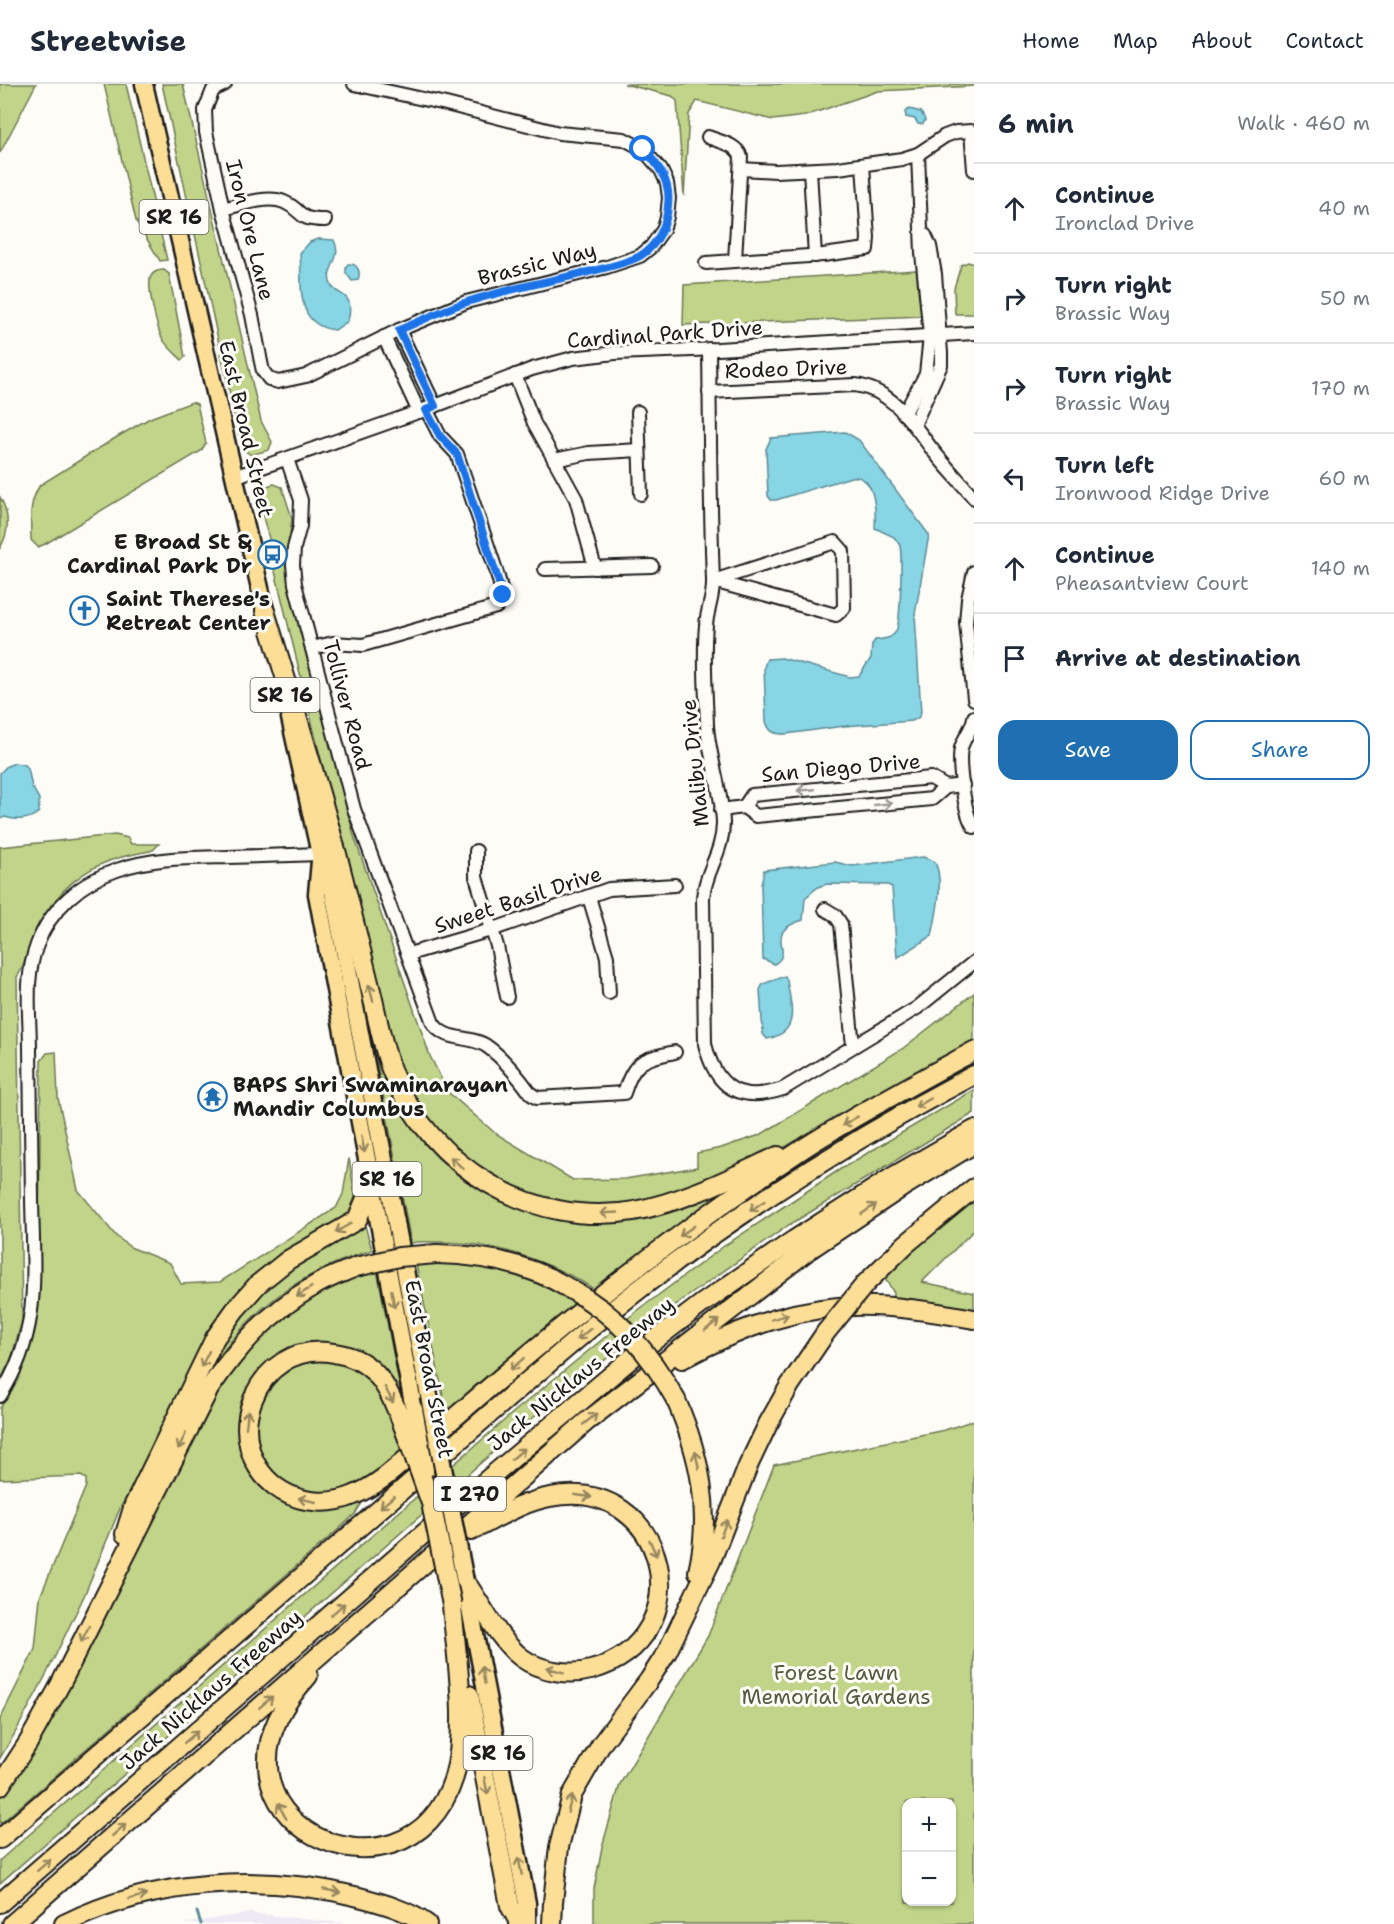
<!DOCTYPE html>
<html lang="en">
<head>
<meta charset="utf-8">
<style>
	body { margin:0; font-family:"Shantell Sans",sans-serif; background:#f2f2f3; color:#1f2937 }
	.controls { position:absolute; right:18px; bottom:18px; display:grid; overflow:hidden; border-radius:12px; box-shadow:0 2px 4px #0004 }
	.controls button { width:54px; height:54px; display:grid; place-items:center; padding:0; border:0; border-bottom:2px solid #e0e1e3; background:#fff; color:#1f2937; font:30px sans-serif }
	.stop { position:absolute; width:18px; height:18px; margin:-14px; border:4px solid #1a73e8; border-radius:50%; background:#fff }
	.stop.end { background:#1a73e8; border-color:#fff; box-shadow:0 2px 6px #0008 }
	.list { margin:0; padding:0; list-style:none }
	h2 { display:flex; justify-content:space-between; align-items:center; height:78px; margin:0; padding:0 24px; font-size:26px }
	h2 small { font-size:20px; font-weight:400; color:#747a83 }
	.list li { display:grid; grid-template-columns:39px 1fr auto; gap:18px; align-items:center; box-sizing:border-box; height:90px; padding:0 24px; border-top:2px solid #e0e1e3 }
	.list b { display:block; font-size:22px; white-space:nowrap }
	.list p { margin:0; font-size:20px; white-space:nowrap; color:#747a83 }
	.list em { font-size:20px; font-style:normal; color:#747a83 }
	.actions { display:flex; gap:12px; padding:18px 24px }
	.actions a { flex:1; padding:14px 0; border:2px solid #1f6fb2; border-radius:18px; text-align:center; font-size:21px; color:#1f6fb2 }
	.actions .main { background:#1f6fb2; color:#fff }
	.icon { flex:none; width:33px; height:33px; fill:none; stroke:currentColor; stroke-width:2; stroke-linecap:round; stroke-linejoin:round }
	.map { position:relative; flex:none; width:974px; height:1840px; overflow:hidden }
	header { display:flex; align-items:center; gap:36px; box-sizing:border-box; height:84px; padding:0 30px; background:#fff; border-bottom:2px solid #e0e1e3 }
	header strong { font-size:28px }
	nav { display:flex; gap:33px; margin-inline-start:auto; font-size:21px }
	main { display:flex }
	aside { flex:1; background:#fff }
	.map>svg:first-child { display:block }
</style>
</head>
<body>
<header>
<strong>Streetwise</strong>
<nav><a>Home</a><a>Map</a><a>About</a><a>Contact</a></nav>
</header>
<main>
<div class="map">
<svg width="974" height="1840" viewBox="0 0 974 1840">
	<rect width="100%" height="100%" fill="#fdfcf7"/>
	<filter id="ink" filterUnits="userSpaceOnUse"><feTurbulence type="fractalNoise" baseFrequency=".0167" numOctaves="2"/><feDisplacementMap in="SourceGraphic" scale="12" xChannelSelector="R" yChannelSelector="G"/><feConvolveMatrix kernelMatrix="1 2 1 2 8 2 1 2 1" color-interpolation-filters="sRGB"/></filter>
	<g filter="url(#ink)">
		<path fill="#eee9f5" d="M249 1829 348 1840H183Z"/>
		<g fill="#c1d489" stroke="#6e7852" stroke-width="1.5" fill-rule="evenodd">
			<path d="M0 0H36L0 69Z"/>
			<path d="M104 0H126L167 176 160 177 136 137Z"/>
			<path d="M162 0H183L261 337 272 358 269 366 251 371 244 366 239 351Z"/>
			<path d="M624 0H974V2L878 7 805 32 773 36 697 17 689 30 684 112 677 17 672 12Z"/>
			<path d="M968 178 974 180V230H955L954 204 961 181Z"/>
			<path d="M164 186 169 190 185 273 182 276C175 269 167 263 162 254 157 244 146 201 151 192 154 187 159 186 164 186Z"/>
			<path d="M917 186 922 193 924 232 683 241 684 201Z"/>
			<path d="M192 318 197 320 206 359 201 367 45 460 38 463 31 456C31 435 28 420 40 401L117 353 150 334Z"/>
			<path d="M274 400 282 403 292 434 288 466 315 599 354 752 430 972 448 1008 495 1049 573 1096 625 1095 697 1083V1069L721 1064 760 1051 902 965 974 909V956L778 1067 658 1114 630 1120 599 1123 534 1114 478 1087 429 1040 394 974 273 479 277 478C272 463 256 421 262 407 264 402 270 401 274 400Z"/>
			<path d="M0 413C9 429 10 447 0 464Z"/>
			<path d="M115 751 128 754 131 760H159L153 766C137 770 119 772 104 779 74 791 50 817 37 846 29 861 27 879 17 893L22 1236 11 1275 0 1297V763Z"/>
			<path d="M365 916 424 1053 563 1132 740 1099 594 1205C548 1176 494 1158 439 1158 430 1158 420 1157 411 1159Z"/>
			<path d="M56 968 58 1014 78 1106 116 1152 130 1163 170 1179 181 1200 220 1198 336 1124 343 1110 349 1074 356 1118 351 1133 262 1188 121 1422 84 1512 47 1589 14 1651 0 1674V1635L35 1565 40 1513 86 1402V1395L81 1392 0 1395V1324L13 1303 29 1267 38 1225 41 977 47 969Z"/>
			<path d="M974 1006V1029L789 1141 657 1234 523 1342 0 1799V1776L515 1327 637 1227 724 1162 839 1086Z"/>
			<path d="M974 1113V1146L922 1198 974 1209V1229L893 1215 894 1209 884 1193 936 1142Z"/>
			<path d="M364 1138 372 1166C299 1188 248 1226 207 1290L228 1244 274 1194Z"/>
			<path d="M434 1177 482 1181 531 1194 577 1218 447 1331 416 1180Z"/>
			<path d="M377 1186 401 1310 399 1311 390 1297 310 1261 242 1330 272 1405 359 1415 363 1417 355 1430 340 1444 0 1740V1714L12 1698 210 1318 256 1254 304 1215 352 1193Z"/>
			<path d="M312 1275H332L366 1288 390 1321 403 1368C386 1382 368 1400 346 1406 265 1427 223 1328 286 1286 293 1281 304 1279 312 1275Z"/>
			<path d="M974 1336V1840H594V1805L602 1763 620 1700 708 1552 774 1381 945 1346ZM906 1718H952V1818H906Z"/>
		</g>
		<g fill="#87d5e5" stroke="#5c8b95" stroke-width="1.5">
			<path d="M909 25 921 28 925 36 923 40H918L915 35 906 33 905 28Z"/>
			<path d="M318 155 334 156C343 175 326 182 330 198 335 215 356 204 348 237L335 246C293 241 303 200 300 169L310 158Z"/>
			<path d="M348 180C358 179 361 188 358 196L352 197 346 189V183Z"/>
			<path d="M845 348 859 356 929 451 915 530 921 629 918 634 912 637 844 642 786 650C775 650 769 649 766 637L764 583 767 575 782 574 850 593 859 592 871 574 872 561 875 556C883 555 892 555 896 547 901 538 902 473 900 461L894 453 875 444C876 427 876 390 851 393L776 416H771L768 412 766 365 771 354Z"/>
			<path d="M15 679 25 681 28 684 32 703 39 715V728C30 736 17 737 5 733L0 735V689L7 682Z"/>
			<path d="M923 773 934 777C945 794 936 833 932 852L897 874 892 803 888 801 827 800 818 803 805 814 803 836C760 849 797 867 774 880L763 875 761 801 764 786 835 778 852 782Z"/>
			<path d="M785 892 787 896C791 923 801 948 767 955L763 950 760 906 763 900Z"/>
		</g>
		<g fill="none" stroke-linecap="round" stroke-linejoin="round">
			<path stroke="#5c8b95" stroke-width="3" d="M197 1828 201 1840"/>
			<defs>
				<g id="minor">
					<path d="M225 0 213 6 205 26 206 48 223 125 252 231 261 278 263 287 269 295 278 298 306 292 399 246 466 218 607 183 640 172 651 163 663 146 667 133 669 114 667 99 661 86 643 65 624 55 559 49 446 20 354 0"/>
					<path d="M708 53C720 58 737 60 741 73L735 176"/>
					<path d="M741 85 776 87 838 84 902 75 918 70 945 52 956 48 971 47 974 86"/>
					<path d="M810 86 815 172"/>
					<path d="M223 125C239 121 268 111 284 118 305 127 295 136 325 136"/>
					<path d="M706 179 823 171 867 165 868 154 863 81"/>
					<path d="M399 246 435 322"/>
					<path d="M384 253 419 328"/>
					<path d="M709 265C710 342 710 420 713 496 714 512 707 526 706 541 703 574 706 608 707 641 709 674 722 705 723 739 723 768 706 786 703 813L705 960C716 1005 740 1019 783 1005L917 924 974 878"/>
					<path d="M515 291 534 339 576 415 595 484"/>
					<path d="M709 308 855 301C892 306 911 337 931 364 945 382 960 397 974 414"/>
					<path d="M638 328 641 410"/>
					<path d="M904 330 926 290 930 252 922 169 918 70"/>
					<path d="M914 341 941 281V269L935 190 930 162 925 151"/>
					<path d="M287 375 301 416 300 442 294 464 293 481 295 500 354 725 433 939C445 958 468 951 485 961 503 973 518 992 531 1010L537 1014 624 1009C634 976 643 975 675 968"/>
					<path d="M554 376 589 369 639 366"/>
					<path d="M234 393 435 322 532 285 573 274 615 269 718 265 974 249"/>
					<path d="M835 458 843 467 844 524 836 531 713 497Z"/>
					<path d="M545 485 652 482"/>
					<path d="M974 488 968 515 966 539 974 615"/>
					<path d="M312 564 333 559 363 561 496 523 502 518 503 511 496 486 457 370 440 352 426 325"/>
					<path d="M974 633C973 644 964 653 961 664 958 679 964 731 974 743"/>
					<path d="M744 723 752 711 931 694 946 703"/>
					<path d="M721 726 744 723 756 732 932 715 946 703 963 701"/>
					<path d="M476 767V793L497 862 507 913"/>
					<path d="M589 813 607 873 609 909"/>
					<path d="M825 825 835 831 841 840 853 962"/>
					<path d="M409 870 491 846 609 805 675 801"/>
					<path d="M0 1312C42 1247 33 1188 32 1115 31 1065 31 1015 30 965 30 929 24 895 37 861 50 825 81 798 117 786 153 773 191 774 229 773 260 772 290 771 320 770"/>
				</g>
				<g id="major">
					<path d="M144 0 268 539"/>
					<path d="M290 634 320 770 333 807 429 1312"/>
					<path d="M320 777 317 810 414 1325"/>
					<path d="M465 1499 527 1819V1840"/>
				</g>
				<g id="highway">
					<path d="M265 527C292 616 321 706 344 797 353 835 363 873 372 911 378 937 383 964 392 988 430 1082 532 1145 634 1127 684 1118 732 1093 778 1072"/>
					<path d="M437 1170C484 1171 530 1180 570 1205"/>
					<path d="M866 1199 906 1160 974 1104"/>
					<path d="M682 1275C741 1243 805 1219 874 1222 907 1223 941 1229 974 1235"/>
					<path d="M676 1316C700 1372 712 1427 698 1488"/>
					<path d="M400 1333C393 1318 387 1301 374 1288 363 1277 349 1271 334 1269 255 1254 213 1364 282 1407 304 1420 331 1421 354 1411 379 1401 399 1381 419 1364 445 1342 471 1319 497 1297 595 1213 697 1135 804 1064 859 1029 917 998 974 967"/>
					<path d="M125 1450 134 1421 215 1254 235 1226 258 1200 288 1176 357 1136 367 1112 370 1096"/>
					<path d="M465 1497C482 1521 499 1557 522 1574 540 1587 569 1592 591 1586 706 1554 667 1390 550 1413 522 1418 497 1434 471 1447"/>
					<path d="M308 1592C176 1736 408 1840 454 1693 469 1642 456 1573 452 1521"/>
					<path d="M469 1611 510 1822 520 1840"/>
					<path d="M0 1702 28 1659 60 1601 209 1305C239 1261 268 1229 314 1202 327 1194 342 1189 356 1183"/>
					<path d="M0 1755C144 1629 289 1505 433 1379 490 1330 546 1280 604 1233 717 1142 845 1059 974 991"/>
					<path d="M0 1819 444 1432 639 1268 703 1219 794 1156 894 1092 974 1046"/>
					<path d="M12 1840 586 1338 810 1165 904 1102 972 1061"/>
					<path d="M64 1840C154 1795 262 1789 359 1813 382 1819 407 1826 427 1840"/>
					<path d="M552 1840 553 1818 559 1763 572 1711 602 1659 649 1596 667 1568 711 1477 748 1382 768 1340 790 1301 826 1248"/>
				</g>
			</defs>
			<use href="#minor" stroke="#1c1c1c" stroke-width="16"/>
			<use href="#major" stroke="#1c1c1c" stroke-width="21"/>
			<use href="#highway" stroke="#1c1c1c" stroke-width="22"/>
			<use href="#minor" stroke="#fdfcf7" stroke-width="12"/>
			<use href="#major" stroke="#fcde96" stroke-width="16"/>
			<use href="#highway" stroke="#fcde96" stroke-width="18"/>
			<defs>
				<g id="major-bridge">
					<path d="M429 1312 465 1497"/>
					<path d="M414 1325 425 1386"/>
				</g>
				<g id="highway-bridge">
					<path d="M356 1183 399 1173 437 1170"/>
					<path d="M570 1205C618 1231 650 1269 676 1316"/>
					<path d="M826 1248 866 1199"/>
					<path d="M400 1333 431 1419 452 1521"/>
				</g>
			</defs>
			<use href="#major-bridge" stroke="#1c1c1c" stroke-width="21" stroke-linecap="butt"/>
			<use href="#highway-bridge" stroke="#1c1c1c" stroke-width="22" stroke-linecap="butt"/>
			<use href="#major-bridge" stroke="#fcde96" stroke-width="16"/>
			<use href="#highway-bridge" stroke="#fcde96" stroke-width="18"/>
		</g>
		<defs><path id="oneway-shaft" d="M-6 0H5M1.5-3L5.5 0L1.5 3" fill="none" stroke-width="1.6" stroke-linecap="round" stroke-linejoin="round" transform="scale(1.5)"/></defs>
		<g stroke="#989794">
			<use href="#oneway-shaft" transform="translate(806 706) rotate(175)"/>
			<use href="#oneway-shaft" transform="translate(883 720) rotate(-6)"/>
		</g>
		<g stroke="#97875f">
			<use href="#oneway-shaft" transform="translate(371 909) rotate(-104)"/>
			<use href="#oneway-shaft" transform="translate(923 1019) rotate(150)"/>
			<use href="#oneway-shaft" transform="translate(850 1037) rotate(150)"/>
			<use href="#oneway-shaft" transform="translate(363 1060) rotate(79)"/>
			<use href="#oneway-shaft" transform="translate(457 1079) rotate(-138)"/>
			<use href="#oneway-shaft" transform="translate(757 1122) rotate(146)"/>
			<use href="#oneway-shaft" transform="translate(869 1125) rotate(-34)"/>
			<use href="#oneway-shaft" transform="translate(609 1129) rotate(177)"/>
			<use href="#oneway-shaft" transform="translate(343 1144) rotate(150)"/>
			<use href="#oneway-shaft" transform="translate(687 1147) rotate(145)"/>
			<use href="#oneway-shaft" transform="translate(304 1208) rotate(147)"/>
			<use href="#oneway-shaft" transform="translate(393 1215) rotate(79)"/>
			<use href="#oneway-shaft" transform="translate(780 1233) rotate(-17)"/>
			<use href="#oneway-shaft" transform="translate(712 1241) rotate(-38)"/>
			<use href="#oneway-shaft" transform="translate(584 1250) rotate(140)"/>
			<use href="#oneway-shaft" transform="translate(205 1275) rotate(117)"/>
			<use href="#oneway-shaft" transform="translate(517 1280) rotate(139)"/>
			<use href="#oneway-shaft" transform="translate(389 1311) rotate(62)"/>
			<use href="#oneway-shaft" transform="translate(247 1335) rotate(-83)"/>
			<use href="#oneway-shaft" transform="translate(590 1335) rotate(-39)"/>
			<use href="#oneway-shaft" transform="translate(182 1357) rotate(117)"/>
			<use href="#oneway-shaft" transform="translate(518 1370) rotate(-40)"/>
			<use href="#oneway-shaft" transform="translate(697 1376) rotate(-102)"/>
			<use href="#oneway-shaft" transform="translate(583 1412) rotate(8)"/>
			<use href="#oneway-shaft" transform="translate(307 1416) rotate(-167)"/>
			<use href="#oneway-shaft" transform="translate(387 1418) rotate(139)"/>
			<use href="#oneway-shaft" transform="translate(724 1444) rotate(-69)"/>
			<use href="#oneway-shaft" transform="translate(653 1464) rotate(66)"/>
			<use href="#oneway-shaft" transform="translate(338 1525) rotate(-41)"/>
			<use href="#oneway-shaft" transform="translate(85 1550) rotate(116)"/>
			<use href="#oneway-shaft" transform="translate(555 1586) rotate(-165)"/>
			<use href="#oneway-shaft" transform="translate(483 1591) rotate(-101)"/>
			<use href="#oneway-shaft" transform="translate(266 1618) rotate(-41)"/>
			<use href="#oneway-shaft" transform="translate(191 1653) rotate(-41)"/>
			<use href="#oneway-shaft" transform="translate(486 1702) rotate(79)"/>
			<use href="#oneway-shaft" transform="translate(570 1720) rotate(-75)"/>
			<use href="#oneway-shaft" transform="translate(282 1727) rotate(-120)"/>
			<use href="#oneway-shaft" transform="translate(119 1746) rotate(-41)"/>
			<use href="#oneway-shaft" transform="translate(44 1781) rotate(-41)"/>
			<use href="#oneway-shaft" transform="translate(520 1782) rotate(-101)"/>
			<use href="#oneway-shaft" transform="translate(332 1807) rotate(10)"/>
			<use href="#oneway-shaft" transform="translate(138 1813) rotate(-14)"/>
		</g>
	</g>
	<g fill="none" stroke-linecap="round" stroke-linejoin="round" filter="url(#ink)">
		<path stroke="#1a73e8" stroke-width="8" d="M503 511 457 370 440 352 426 326 435 322 399 246C422 237 444 225 467 218 506 205 548 198 588 188 604 184 625 180 640 172 658 161 667 141 668 121 671 98 659 81 643 65"/>
	</g>
	<defs>
		<symbol id="bus-ring" viewBox="-11 -11 22 22"><circle r="9.5" fill="#fdfcf7" stroke="#1f6fb2" stroke-width="1.5"/><path d="M-5-6H5V4H4V6H2V4H-2V6H-4V4H-5ZM-3.5-4V0h7V-4ZM-3.5 1.2v1.5H-2V1.2ZM2 1.2v1.5H3.5V1.2Z" fill="#1f6fb2"/></symbol>
		<symbol id="church-ring" viewBox="-11 -11 22 22"><circle r="9.5" fill="#fdfcf7" stroke="#1f6fb2" stroke-width="1.5"/><path d="M-1.2-6h2.4v3.5h3.3v2.4h-3.3V6h-2.4V-.1h-3.3v-2.4h3.3Z" fill="#1f6fb2"/></symbol>
		<symbol id="temple-ring" viewBox="-11 -11 22 22"><circle r="9.5" fill="#fdfcf7" stroke="#1f6fb2" stroke-width="1.5"/><path d="M0-6L5-2H3V0L6.5 2.5H4V6H1.5V3h-3V6H-4V2.5H-6.5L-3 0V-2H-5Z" fill="#1f6fb2"/></symbol>
	</defs>
	<g fill-rule="evenodd">
		<use href="#bus-ring" x="256" y="454" width="33" height="33"/>
		<use href="#church-ring" x="68" y="510" width="33" height="33"/>
		<use href="#temple-ring" x="196" y="996" width="33" height="33"/>
	</g>
	<g text-anchor="middle" dominant-baseline="central" stroke-width="6" stroke-linejoin="round" paint-order="stroke">
		<g fill="#fdfcf7" stroke="#605f5e" stroke-width="1.5">
			<rect x="139.5" y="116" width="69" height="34" rx="4.5"/>
			<rect x="250.5" y="594" width="69" height="34" rx="4.5"/>
			<rect x="352.5" y="1078" width="69" height="34" rx="4.5"/>
			<rect x="434" y="1393" width="72" height="34" rx="4.5"/>
			<rect x="463.5" y="1652" width="69" height="34" rx="4.5"/>
		</g>
		<g font-size="20" font-weight="bold" fill="#1c1c1c">
			<text x="174" y="133">SR 16</text>
			<text x="285" y="611">SR 16</text>
			<text x="387" y="1095">SR 16</text>
			<text x="470" y="1410">I 270</text>
			<text x="498" y="1669">SR 16</text>
		</g>
		<g font-size="21" fill="#1c1c1c" stroke="#fdfcf7">
			<text transform="translate(250 146) rotate(76)">Iron Ore Lane</text>
			<text transform="translate(537 180) rotate(-14)">Brassic Way</text>
			<text transform="translate(665 250) rotate(-4)">Cardinal Park Drive</text>
			<text transform="translate(786 285) rotate(-2)">Rodeo Drive</text>
			<text transform="translate(246 345) rotate(77)">East Broad Street</text>
			<text transform="translate(347 621) rotate(75)">Tolliver Road</text>
			<text transform="translate(695 679) rotate(-96)">Malibu Drive</text>
			<text transform="translate(841 684) rotate(-5)">San Diego Drive</text>
			<text transform="translate(518 816) rotate(-18)">Sweet Basil Drive</text>
			<text transform="translate(429 1285) rotate(79)">East Broad Street</text>
			<text transform="translate(581 1290) rotate(-39)">Jack Nicklaus Freeway</text>
			<text transform="translate(211 1606) rotate(-41)">Jack Nicklaus Freeway</text>
		</g>
		<g font-size="21" font-weight="bold" fill="#1c1c1c" stroke="#fdfcf7" text-anchor="start">
			<text x="252" y="458" text-anchor="end">E Broad St &amp;<tspan x="252" dy="24">Cardinal Park Dr</tspan></text>
			<text x="106" y="515">Saint Therese's<tspan x="106" dy="24">Retreat Center</tspan></text>
			<text x="233" y="1001">BAPS Shri Swaminarayan<tspan x="233" dy="24">Mandir Columbus</tspan></text>
		</g>
		<g font-size="21" fill="#565c42" stroke="#fdfcf7">
			<text x="836" y="1589">Forest Lawn<tspan x="836" dy="24">Memorial Gardens</tspan></text>
		</g>
	</g>
</svg>
<div class="controls">
<button>+</button>
<button>−</button>
</div>
<div class="stop" style="left:643px;top:65px"></div>
<div class="stop end" style="left:503px;top:511px"></div>
</div>
<aside>
<h2>6 min<small>Walk · 460 m</small></h2>
<ul class="list">
<li><svg class="icon" aria-label="ahead" viewBox="0 0 24 24"><path d="M12 20V5M6 11l6-6 6 6"/></svg><div><b>Continue</b><p>Ironclad Drive</p></div><em>40 m</em></li>
<li><svg class="icon" aria-label="right" viewBox="0 0 24 24"><path d="M7 20v-9h11M14 6l5 5-5 5"/></svg><div><b>Turn right</b><p>Brassic Way</p></div><em>50 m</em></li>
<li><svg class="icon" aria-label="right" viewBox="0 0 24 24"><path d="M7 20v-9h11M14 6l5 5-5 5"/></svg><div><b>Turn right</b><p>Brassic Way</p></div><em>170 m</em></li>
<li><svg class="icon" aria-label="left" viewBox="0 0 24 24"><path d="M17 20v-9H6M10 6l-5 5 5 5"/></svg><div><b>Turn left</b><p>Ironwood Ridge Drive</p></div><em>60 m</em></li>
<li><svg class="icon" aria-label="ahead" viewBox="0 0 24 24"><path d="M12 20V5M6 11l6-6 6 6"/></svg><div><b>Continue</b><p>Pheasantview Court</p></div><em>140 m</em></li>
<li><svg class="icon" aria-label="arrive" viewBox="0 0 24 24"><path d="M6 21V4h12l-3 4 3 4H6"/></svg><div><b>Arrive at destination</b></div></li>
</ul>
<div class="actions"><a class="main">Save</a><a>Share</a></div>
</aside>
</main>
</body>
</html>
